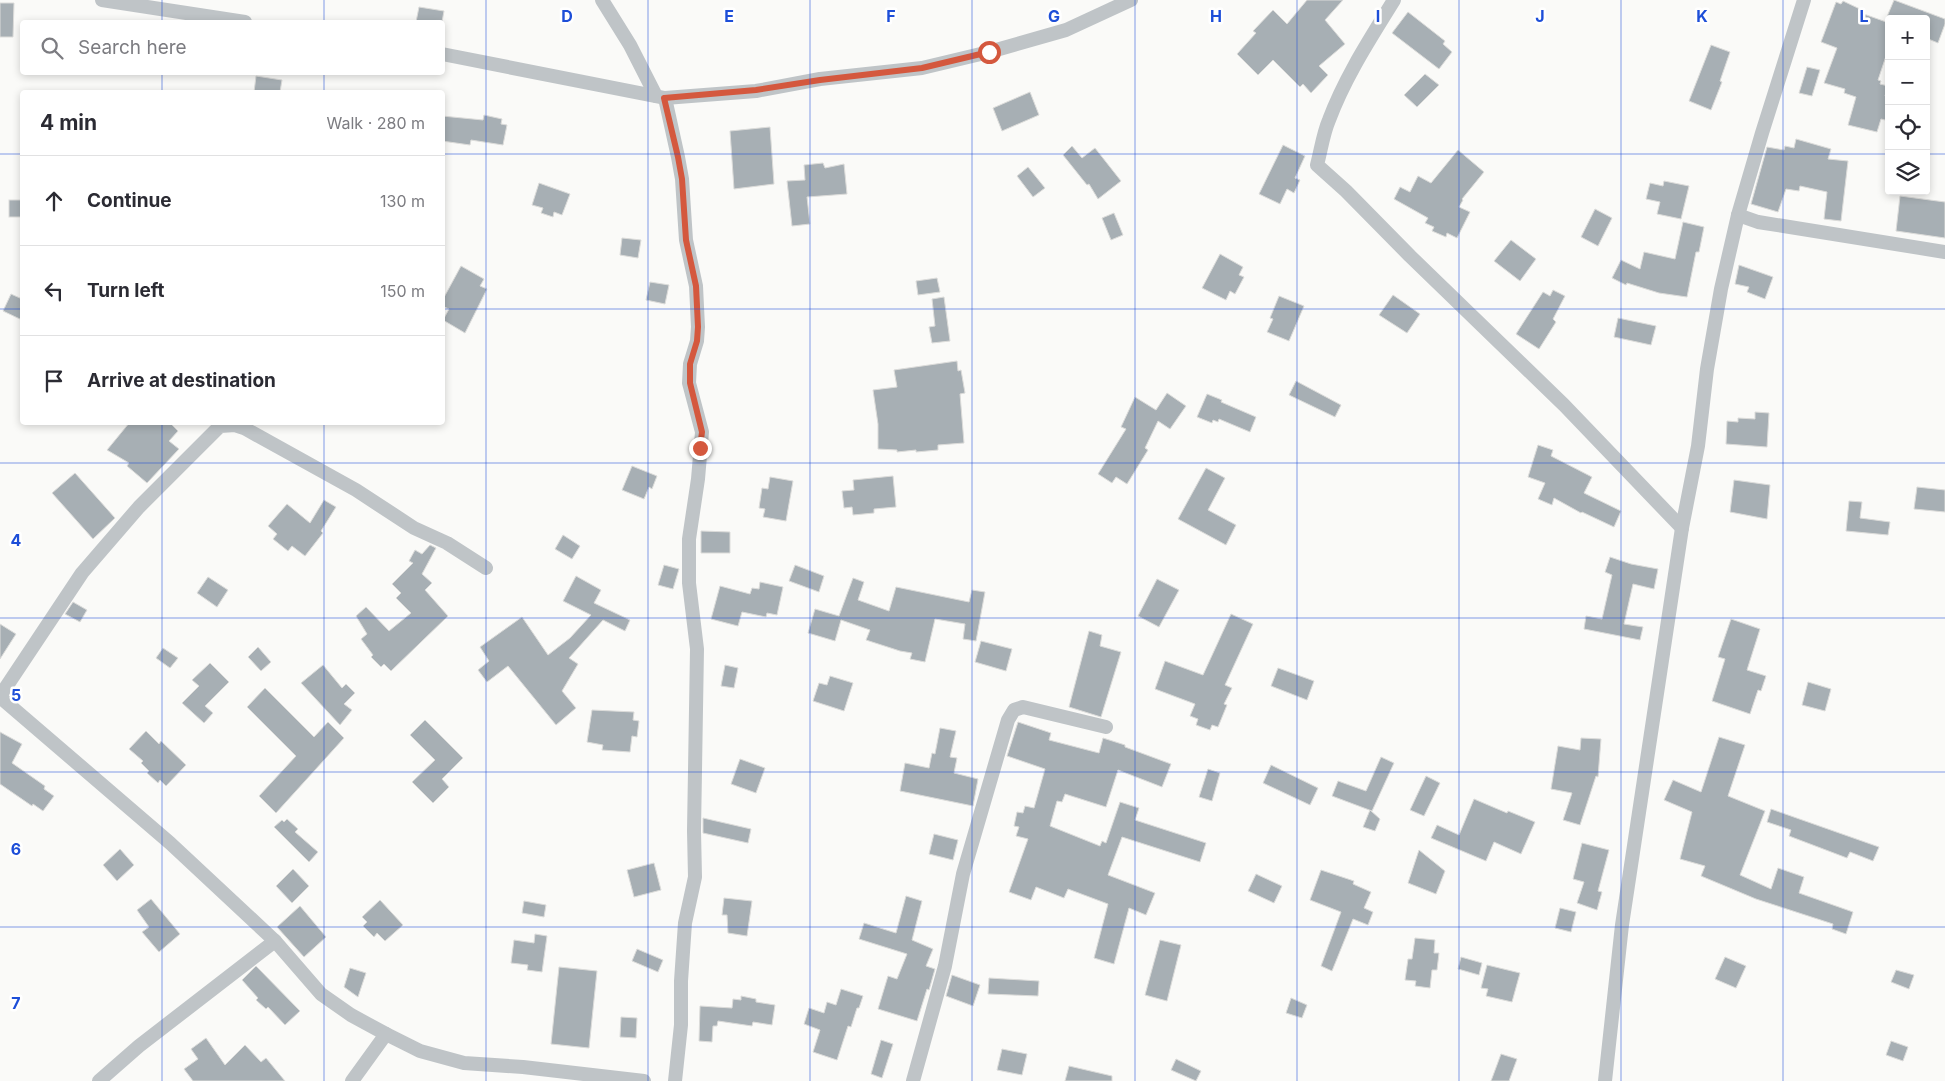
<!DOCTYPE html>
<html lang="en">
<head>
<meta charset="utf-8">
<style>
	body { margin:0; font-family:Inter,sans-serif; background:#f2f2f3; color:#2b2b33 }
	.controls { position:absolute; right:15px; top:15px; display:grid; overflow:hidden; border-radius:5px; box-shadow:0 2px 8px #0003 }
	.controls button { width:45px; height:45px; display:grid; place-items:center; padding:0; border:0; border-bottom:1px solid #e1e1e2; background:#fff; color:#2b2b33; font:25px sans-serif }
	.stop { position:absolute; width:15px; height:15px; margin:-11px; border:4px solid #d4583e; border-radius:50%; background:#fff }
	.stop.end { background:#d4583e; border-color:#fff; box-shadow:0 1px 5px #0008 }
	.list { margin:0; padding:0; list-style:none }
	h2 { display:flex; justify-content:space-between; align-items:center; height:65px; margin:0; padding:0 20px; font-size:21px }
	h2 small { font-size:16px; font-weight:400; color:#7c7c81 }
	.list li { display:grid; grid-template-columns:32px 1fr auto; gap:15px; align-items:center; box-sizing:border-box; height:90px; padding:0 20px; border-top:1px solid #e1e1e2 }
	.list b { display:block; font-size:19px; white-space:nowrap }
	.list em { font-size:16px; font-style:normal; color:#7c7c81 }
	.icon { flex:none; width:28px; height:28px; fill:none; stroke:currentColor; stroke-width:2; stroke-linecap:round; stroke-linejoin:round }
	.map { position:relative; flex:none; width:1945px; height:1081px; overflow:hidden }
	.search { position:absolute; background:#fff; box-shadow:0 2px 8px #0003; left:20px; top:20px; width:425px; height:55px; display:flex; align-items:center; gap:12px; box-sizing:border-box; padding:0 18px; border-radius:5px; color:#7c7c81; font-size:19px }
	.panel { position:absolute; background:#fff; box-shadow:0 2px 8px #0003; left:20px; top:90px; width:425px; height:335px; border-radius:5px }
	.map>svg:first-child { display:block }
</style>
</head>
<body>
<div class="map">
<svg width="1945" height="1081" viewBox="0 0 1945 1081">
	<rect width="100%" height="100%" fill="#fafaf8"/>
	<g fill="#a7afb4" stroke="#dcdcda">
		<path d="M1307 0H1343L1325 20 1345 44 1319 66 1328 75 1311 93 1303 84 1300 87 1273 60 1258 75 1237 54 1256 33 1253 31 1273 10 1287 24Z"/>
		<path d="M1894 0 1945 19V24L1938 43 1926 38V19H1886Z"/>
		<path d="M1843 1 1862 10 1861 13 1889 23V47L1878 80 1881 81 1880 84 1888 86 1885 96 1889 97V121L1881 119 1877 132 1848 125 1856 97 1844 93 1845 89 1824 83 1837 48 1821 42 1836 2 1841 4Z"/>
		<path d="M0 3H14L13 37H0Z"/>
		<path d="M419 7 444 11 442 22H416Z"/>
		<path d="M1408 12 1445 41 1443 44 1452 52 1439 69 1392 33Z"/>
		<path d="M1711 45 1730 52 1720 81 1722 82 1711 110 1689 101Z"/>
		<path d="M1807 67 1820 70 1812 96 1799 93Z"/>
		<path d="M1425 74 1439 85 1417 107 1404 95Z"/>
		<path d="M256 76 282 80 280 92H254Z"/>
		<path d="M1030 92 1039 115 1002 131 993 108Z"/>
		<path d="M484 115 502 119 501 124 507 125 503 145 471 140 470 145 442 141V116L483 120Z"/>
		<path d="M770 127 774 184 734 189 730 131Z"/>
		<path d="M1796 139 1831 149 1828 159 1848 161 1841 221 1824 219 1827 192 1800 186 1799 191 1786 189 1778 212 1751 204 1767 147 1784 150 1785 146 1794 148Z"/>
		<path d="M1283 145 1305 156 1295 178 1300 180 1294 193 1287 189 1280 204 1259 194Z"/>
		<path d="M1072 146 1082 158 1095 148 1121 181 1098 199 1089 184 1087 185 1063 155Z"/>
		<path d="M1458 150 1484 172 1462 199 1463 200 1459 207 1470 212 1457 238 1447 233 1446 237 1432 231 1434 227 1425 223 1428 218 1394 199 1400 187 1410 192 1418 176 1431 183Z"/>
		<path d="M823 163 825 168 844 164 847 194 807 197 810 224 792 226 787 181 805 180 804 165Z"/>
		<path d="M1028 167 1045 188 1033 197 1017 176Z"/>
		<path d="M1664 181 1689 186 1681 219 1657 214 1660 202 1646 199 1650 183 1663 186Z"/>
		<path d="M539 183 570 194 562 215 554 212 553 217 541 213 543 208 532 205Z"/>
		<path d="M1900 196 1945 202V238L1896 231Z"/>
		<rect x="9" y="200" width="13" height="17"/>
		<path d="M1595 209 1612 218 1598 246 1581 237Z"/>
		<path d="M1114 213 1123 235 1111 240 1102 218Z"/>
		<path d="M1683 222 1704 227 1699 252H1696L1687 297 1659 293 1627 283 1626 285 1612 278 1621 260 1640 269 1644 252 1675 259Z"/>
		<path d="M622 238 641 240 638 258 620 255Z"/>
		<path d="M1511 240 1536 259 1520 281 1494 261Z"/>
		<path d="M1220 254 1243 267 1239 275 1244 277 1235 294 1230 291 1226 300 1202 288Z"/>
		<path d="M1739 265 1773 277 1765 299 1747 292 1749 287 1735 284Z"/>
		<path d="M461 266 484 279 480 286 487 289 465 333 443 320 449 309 442 306V301Z"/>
		<path d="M937 278 940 292 918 295 916 281Z"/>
		<path d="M650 282 669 285 665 304 646 300Z"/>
		<path d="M1553 290 1565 296 1553 319 1556 322 1539 349 1516 334 1543 292 1550 296Z"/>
		<path d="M11 294 22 299V320L3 311Z"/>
		<path d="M1393 295 1420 314 1407 333 1379 315Z"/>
		<path d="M1279 296 1304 306 1289 341 1267 332 1273 319 1270 318Z"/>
		<path d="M944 297 950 341 932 343 929 327 935 326 932 299Z"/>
		<path d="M1618 318 1656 326 1651 345 1614 337Z"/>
		<path d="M957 361 958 371 961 370 965 393 960 394 964 443 938 445V450L916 452V450L897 452V450L878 449V424L873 390 897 387 894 370Z"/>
		<path d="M1296 381 1341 405 1335 417 1289 395Z"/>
		<path d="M1167 393 1186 406 1170 429 1158 421 1145 448 1148 450 1127 484 1116 477 1112 483 1098 474 1126 429 1121 427 1135 397 1156 410Z"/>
		<path d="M1207 394 1222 400 1221 402 1256 417 1250 432 1219 419 1218 422 1213 420 1212 423 1197 417Z"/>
		<path d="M1755 412 1769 413 1767 447 1726 444 1727 421 1738 422V418L1755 419Z"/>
		<path d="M130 422H169L178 431 169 441 179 449 147 483 127 466 129 463 107 450Z"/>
		<path d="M1538 445 1553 450 1551 456 1592 477 1584 493 1621 511 1614 527 1582 512 1581 513 1554 498 1552 505 1538 499 1545 483 1528 477Z"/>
		<path d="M632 466 657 476 652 489 649 487 644 499 622 490Z"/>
		<path d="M1206 468 1225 478 1208 510 1236 525 1226 545 1178 519Z"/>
		<path d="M75 473 115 518 93 539 52 493Z"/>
		<path d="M893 476 896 507 874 509V513L853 515 852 507 844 508 842 491 854 490 853 480Z"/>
		<path d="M770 477 793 481 786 521 763 517 765 509 759 508 762 488 768 489Z"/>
		<path d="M1734 480 1770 485 1767 519 1730 512Z"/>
		<path d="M1917 487 1945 490V512L1914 509Z"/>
		<path d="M324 500 336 507 321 531 323 533 305 556 292 546 288 551 273 539 277 534 268 526 287 504 310 523Z"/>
		<path d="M1849 501 1862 502 1860 518 1890 522 1888 535 1846 531Z"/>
		<path d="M701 531 730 532V553H701Z"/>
		<path d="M563 535 580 546 572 559 555 549Z"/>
		<path d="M430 545 436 548 422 574 432 583 425 590 448 616 391 671 384 664 381 667 371 657 373 655 361 639 367 634 356 616 366 607 389 631 411 613 396 598 401 593 392 584 413 563 409 561 415 550 422 554Z"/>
		<path d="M1610 557 1631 564 1658 569 1654 589 1633 584 1624 624 1643 627 1640 640 1584 629 1586 616 1602 619 1612 575 1605 572Z"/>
		<path d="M664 565 679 569 673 589 658 585Z"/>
		<path d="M795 565 824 576 819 592 789 581Z"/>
		<path d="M576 576 601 590 594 603 630 620 625 631 603 620 569 658 578 664 562 691 576 708 556 725 508 666 487 682 478 670 489 661 480 647 522 617 548 655 570 638 591 615 563 601Z"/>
		<path d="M208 577 228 590 217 607 197 593Z"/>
		<path d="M853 578 864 582 858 600 889 611 896 587 969 602 972 590 985 592 976 641 963 639 965 624 935 619 925 662 910 659 912 653 900 651 866 640 870 630 841 620 835 641 808 633 815 609 839 616Z"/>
		<path d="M1157 579 1179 590 1159 627 1138 616Z"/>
		<path d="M760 582 783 587 777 615 767 613 766 617 742 612 738 626 711 619 720 586 750 594 752 588 759 589Z"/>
		<path d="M73 602 87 610 80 622 65 614Z"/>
		<path d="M1231 614 1253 624 1225 685 1232 688 1224 704 1227 705 1218 727 1212 725 1210 730 1196 725 1198 719 1190 716 1195 704 1155 689 1165 661 1203 675Z"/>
		<path d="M1731 619 1760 629 1747 670 1766 676 1761 691 1758 690 1750 714 1712 701 1725 659 1718 657Z"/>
		<path d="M0 624 16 634 0 659Z"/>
		<path d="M1089 631 1102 635 1100 646 1121 652 1101 717 1069 707Z"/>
		<path d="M981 641 1012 649 1006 671 975 662Z"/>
		<path d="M258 647 271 662 261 671 248 657Z"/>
		<path d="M163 648 178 658 170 668 156 658Z"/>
		<path d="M210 663 229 682 205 706 213 713 204 723 182 703 199 686 192 680Z"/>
		<path d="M323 665 342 688 346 684 355 693 344 704 352 710 340 725 301 683Z"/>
		<path d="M725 665 738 668 734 688 721 686Z"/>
		<path d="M1278 668 1314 681 1307 700 1271 686Z"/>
		<path d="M830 676 853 683 844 711 813 701 819 683 827 685Z"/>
		<path d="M1808 682 1831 689 1825 711 1802 705Z"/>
		<path d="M265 688 314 737 328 722 344 738 276 813 259 796 296 756 247 707Z"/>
		<path d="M592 710 634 712 633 720 639 721 637 737 632 736 630 752 602 750 603 745 587 742Z"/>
		<path d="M425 720 463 758 442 779 449 787 433 803 412 782 435 760 410 735Z"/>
		<path d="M1018 722 1051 733 1049 740 1099 753 1103 738 1125 745V747L1171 764 1162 787 1118 770 1106 807 1065 794 1062 802 1057 801 1050 826 1100 846 1102 841 1106 843 1120 802 1139 808 1135 820 1206 843 1200 862 1122 837 1108 875 1155 893 1146 915 1129 908 1114 964 1094 958 1108 904 1068 889 1064 898 1036 887 1031 900 1009 892 1028 839 1016 836 1019 827 1014 826 1017 812 1023 813 1025 806 1034 808 1045 769 1007 756Z"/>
		<path d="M940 728 956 731 950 757 957 758 954 773 978 779 973 806 900 791 905 763 929 768 932 753 935 754Z"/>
		<path d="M146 731 159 744 161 741 186 765 166 786 160 780 158 783 147 773 149 771 141 763 143 761 129 749Z"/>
		<path d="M0 732 22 744 12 763 45 786 44 789 54 796 43 811 33 804 32 806 0 784Z"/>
		<path d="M1719 737 1745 745 1728 796 1765 811 1740 875 1771 889 1778 868 1804 877 1799 893 1853 912 1846 934 1832 929 1833 924 1756 899 1701 876 1705 866 1680 859 1692 812 1664 800 1673 780 1701 792Z"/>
		<path d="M1581 738 1601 739 1598 777 1596 776 1580 825 1563 820 1572 793 1551 789 1558 746 1580 750Z"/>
		<path d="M1381 757 1394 763 1372 811 1332 796 1338 781 1366 791Z"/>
		<path d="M740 759 765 768 756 793 731 784Z"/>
		<path d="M1271 765 1318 788 1310 805 1263 783Z"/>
		<path d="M1208 769 1220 773 1212 801 1199 797Z"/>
		<path d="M1426 776 1440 783 1424 816 1410 810Z"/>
		<path d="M1474 799 1507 813 1508 811 1535 822 1521 854 1494 842 1486 861 1431 838 1437 825 1459 835Z"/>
		<path d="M1771 809 1879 847 1873 861 1850 852 1847 858 1789 836 1791 830 1767 822Z"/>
		<path d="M1370 810 1380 819 1375 831 1363 827Z"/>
		<path d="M703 818 751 829 748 843 703 833Z"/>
		<path d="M287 819 298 829 295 832 318 852 309 862 274 827 282 820 284 822Z"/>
		<path d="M934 834 958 840 953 860 929 854Z"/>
		<path d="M1582 843 1609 850 1598 891 1602 892 1597 910 1577 903 1584 882 1573 879Z"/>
		<path d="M120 849 134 865 117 881 103 865Z"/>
		<path d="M1419 850 1445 871 1436 894 1408 883Z"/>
		<path d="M654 863 661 890 634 897 627 870Z"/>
		<path d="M293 869 309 886 292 903 276 886Z"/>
		<path d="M1321 870 1354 881 1353 884 1371 892 1364 908 1373 912 1368 925 1353 919 1332 971 1321 966 1341 912 1310 900Z"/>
		<path d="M1256 874 1282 886 1274 903 1248 891Z"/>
		<path d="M906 896 922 901 912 940 933 949 926 966 935 969 929 990 927 989 917 1021 878 1009 888 976 897 979 907 954 859 939 864 923 896 933Z"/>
		<path d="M724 898 752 901 747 936 728 933 727 915H722Z"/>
		<path d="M151 899 180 934 159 952 142 932 149 927 137 910Z"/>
		<path d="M380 900 403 925 385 941 377 933 374 937 363 926 367 922 362 917Z"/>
		<path d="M524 901 546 905 544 917 522 913Z"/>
		<path d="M300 906 326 937 304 957 277 927Z"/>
		<path d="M1560 908 1576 912 1571 932 1555 928Z"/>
		<path d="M535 934 547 936 542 972 527 970 528 965 511 963 514 940 534 943Z"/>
		<path d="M1415 938 1435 940 1434 953H1439L1437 970H1432L1430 988 1415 986 1416 981 1405 980 1408 959H1412Z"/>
		<path d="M1160 940 1181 945 1167 1001 1145 995Z"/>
		<path d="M637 949 663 960 658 972 632 961Z"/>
		<path d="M1461 957 1482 963 1479 975 1458 969Z"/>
		<path d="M1725 957 1746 966 1736 988 1715 979Z"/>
		<path d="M1487 965 1520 973 1512 1002 1486 996 1488 989 1481 988Z"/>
		<path d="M256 966 300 1011 285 1025 268 1007 266 1009 256 1000 258 998 242 980Z"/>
		<path d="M559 967 597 971 589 1048 551 1044Z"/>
		<path d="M350 968 366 973 358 997 344 987Z"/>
		<path d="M1896 970 1914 975 1909 989 1891 982Z"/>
		<path d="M952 975 980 985 973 1006 946 996Z"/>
		<path d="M989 978 1039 981 1038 996 988 994Z"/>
		<path d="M841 989 863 996 859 1008H857L851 1027 848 1026 837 1060 813 1052 820 1030 804 1024 809 1008 824 1013 827 1002 836 1005Z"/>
		<path d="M741 996 756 999V1002L775 1005 772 1025 753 1022 752 1026 718 1021 717 1026H713L712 1042 699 1041 700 1006 732 1008 733 999 741 1000Z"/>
		<path d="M1291 998 1307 1005 1302 1018 1286 1013Z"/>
		<path d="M621 1017 637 1018 636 1038 620 1037Z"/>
		<path d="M206 1038 225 1065 245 1045 261 1062 266 1058 285 1081H193L184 1069 198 1059 191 1049Z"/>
		<path d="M881 1040 893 1044 882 1078 871 1074Z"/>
		<path d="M1891 1041 1908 1047 1903 1061 1886 1055Z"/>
		<path d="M1002 1049 1027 1054 1022 1075 997 1070Z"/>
		<path d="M1501 1054 1517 1059 1509 1081H1491Z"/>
		<path d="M1176 1059 1201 1071 1196 1081 1171 1070Z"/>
		<path d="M1069 1066 1112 1076V1081H1065Z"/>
	</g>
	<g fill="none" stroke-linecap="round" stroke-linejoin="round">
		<g stroke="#bfc4c7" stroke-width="14">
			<path d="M102 0 245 22"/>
			<path d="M602 0 630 45 656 96"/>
			<path d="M1394 0C1370 39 1345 77 1329 120 1323 134 1321 150 1317 165L1346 191 1410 256 1564 405 1682 528"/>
			<path d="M442 54 665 98 756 91 820 79 922 68 989 52 1066 30 1131 0"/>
			<path d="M665 98 678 157 682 179 686 240 696 286 698 327 697 341 690 364 689 383 702 432 698 479 689 539V583L697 649 694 831 695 877 685 923 681 981V1025L675 1081"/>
			<path d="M1738 215 1758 222 1945 252"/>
			<path d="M0 696 82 573 139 507 220 426 235 425 244 428 356 490 414 528 447 543 486 568"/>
			<path d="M0 697 170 843 275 941 321 994 351 1015 386 1034 420 1051 464 1063 523 1067 644 1081"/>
			<path d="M99 1081 139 1046 275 941"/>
			<path d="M352 1081 386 1034"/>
			<path d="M913 1081 945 966 963 874 1008 720 1014 710 1023 707 1106 727"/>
			<path d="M1605 1081 1622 925 1682 528 1698 446 1707 369 1721 289 1738 215 1762 133 1804 0"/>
		</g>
	</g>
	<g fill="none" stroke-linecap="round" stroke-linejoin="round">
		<path stroke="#d4583e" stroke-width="6" d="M700 448 702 432 690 383V364L697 341 698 327 696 286 686 240 682 179 678 157 664 98 756 90 820 80 922 68 989 52"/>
	</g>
	<path fill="none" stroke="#1d4ed8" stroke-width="1" stroke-opacity="0.55" d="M162 0V22M324 0V22M486 0V1081M648 0V1081M810 0V1081M972 0V1081M1135 0V1081M1297 0V1081M1459 0V1081M1621 0V1081M1783 0V1081M162 72V92M324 72V92M0 154H22M442 154H1889M1926 154H1945M0 309H22M442 309H1945M162 422V1081M324 422V1081M0 463H1945M0 618H1945M0 772H1945M0 927H1945"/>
	<g font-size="16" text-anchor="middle" font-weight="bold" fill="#1d4ed8" stroke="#fff" stroke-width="5" stroke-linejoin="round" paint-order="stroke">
		<text x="567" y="22">D</text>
		<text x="729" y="22">E</text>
		<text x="891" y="22">F</text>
		<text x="1054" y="22">G</text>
		<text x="1216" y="22">H</text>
		<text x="1378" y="22">I</text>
		<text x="1540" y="22">J</text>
		<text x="1702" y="22">K</text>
		<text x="1864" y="22">L</text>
		<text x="16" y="546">4</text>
		<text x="16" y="701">5</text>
		<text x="16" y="855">6</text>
		<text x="16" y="1009">7</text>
	</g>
</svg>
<div class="controls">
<button>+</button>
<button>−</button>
<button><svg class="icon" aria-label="locate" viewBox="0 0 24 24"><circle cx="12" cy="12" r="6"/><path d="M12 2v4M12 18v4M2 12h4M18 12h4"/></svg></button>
<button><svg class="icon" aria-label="layers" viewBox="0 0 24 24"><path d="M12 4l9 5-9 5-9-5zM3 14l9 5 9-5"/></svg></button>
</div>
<div class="stop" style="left:989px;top:52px"></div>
<div class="stop end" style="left:700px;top:448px"></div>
<div class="search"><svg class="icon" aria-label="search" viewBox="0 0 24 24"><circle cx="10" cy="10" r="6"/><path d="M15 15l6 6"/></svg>Search here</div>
<section class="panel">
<h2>4 min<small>Walk · 280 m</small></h2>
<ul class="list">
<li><svg class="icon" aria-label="ahead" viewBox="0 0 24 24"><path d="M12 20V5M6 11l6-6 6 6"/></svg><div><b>Continue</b></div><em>130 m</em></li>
<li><svg class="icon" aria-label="left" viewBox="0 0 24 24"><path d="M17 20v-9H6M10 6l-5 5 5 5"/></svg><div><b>Turn left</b></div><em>150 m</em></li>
<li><svg class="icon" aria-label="arrive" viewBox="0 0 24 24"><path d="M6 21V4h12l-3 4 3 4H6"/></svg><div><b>Arrive at destination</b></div></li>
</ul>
</section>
</div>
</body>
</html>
